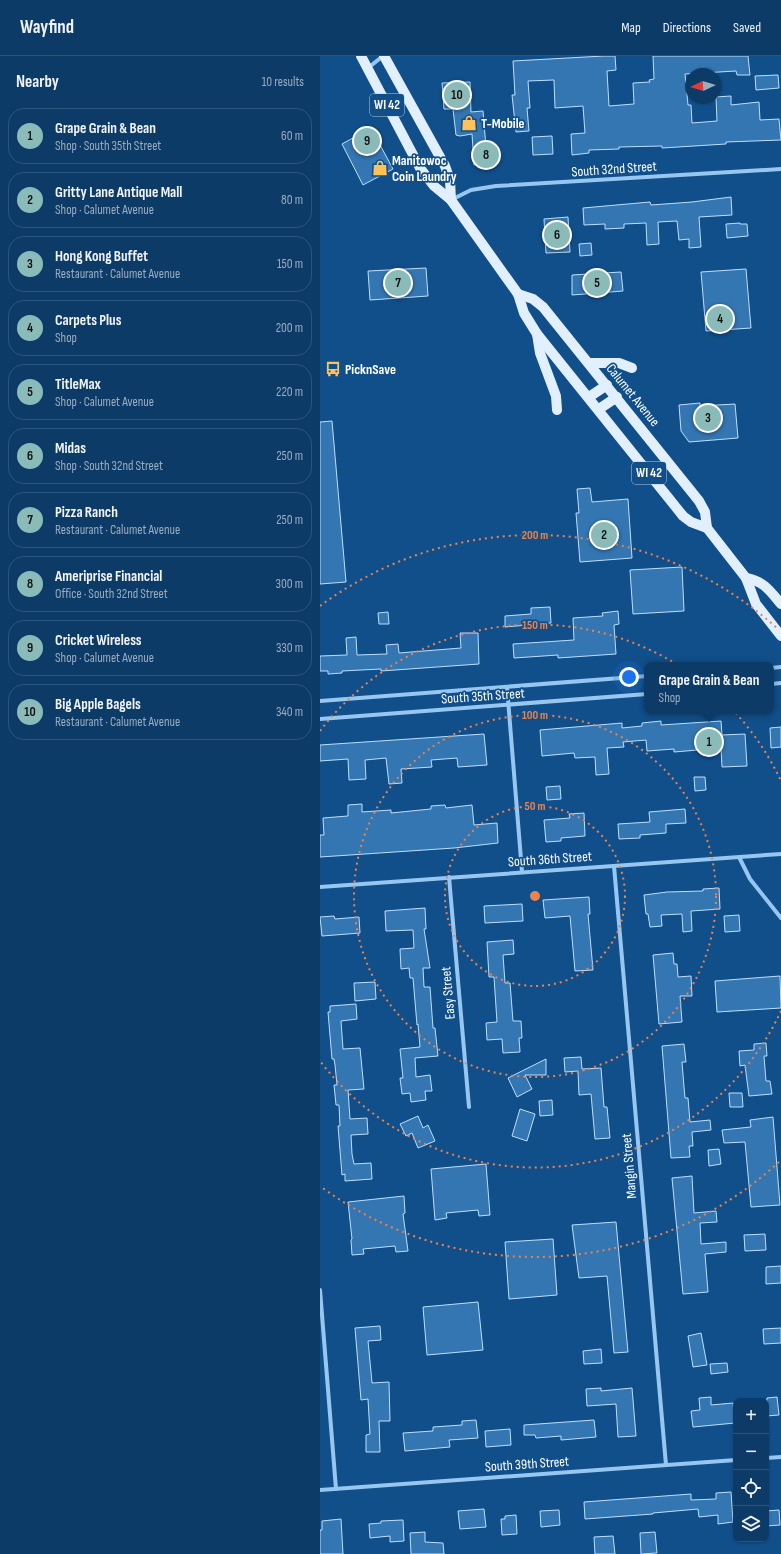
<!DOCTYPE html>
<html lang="en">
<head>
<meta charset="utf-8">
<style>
	body { margin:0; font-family:"Sofia Sans Condensed",sans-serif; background:#1b4671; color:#f1f3f6 }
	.controls { position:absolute; right:12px; bottom:12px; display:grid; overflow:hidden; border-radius:8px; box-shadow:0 1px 3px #0004 }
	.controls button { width:36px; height:36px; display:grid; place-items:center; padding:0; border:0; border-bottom:1px solid #2d557c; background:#0d3b68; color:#f1f3f6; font:20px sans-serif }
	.compass { position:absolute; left:365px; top:12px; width:36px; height:36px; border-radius:50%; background:#0d3b68; box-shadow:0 1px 3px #0004; rotate:266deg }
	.you { position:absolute; left:309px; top:621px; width:14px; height:14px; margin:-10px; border:3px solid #fff; border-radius:50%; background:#1a73e8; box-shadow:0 0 0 6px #1a73e833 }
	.badge { display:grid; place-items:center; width:26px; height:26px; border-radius:50%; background:#8bbbb9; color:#111; font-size:13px; font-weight:700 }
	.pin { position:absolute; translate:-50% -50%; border:2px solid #fff; box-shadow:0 1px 4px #0006 }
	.popup { position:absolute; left:324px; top:606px; width:130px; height:52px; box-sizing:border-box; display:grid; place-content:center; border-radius:8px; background:#0d3b68; filter:drop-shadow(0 1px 3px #0005); font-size:13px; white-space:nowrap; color:#9aadc0 }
	.popup b { font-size:15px; color:#f1f3f6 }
	.popup::after { content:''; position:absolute; left:50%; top:100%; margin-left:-8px; border:8px solid transparent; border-top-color:#0d3b68 }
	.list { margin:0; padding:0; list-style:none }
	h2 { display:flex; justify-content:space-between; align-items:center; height:52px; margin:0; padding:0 16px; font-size:17px }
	h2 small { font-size:13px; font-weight:400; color:#9aadc0 }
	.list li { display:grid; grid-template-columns:26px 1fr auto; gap:12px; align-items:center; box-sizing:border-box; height:56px; margin:0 8px 8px; padding:0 8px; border:1px solid #2d557c; border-radius:16px }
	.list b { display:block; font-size:15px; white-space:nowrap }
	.list p { margin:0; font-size:13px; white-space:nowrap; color:#9aadc0 }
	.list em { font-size:13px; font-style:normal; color:#9aadc0 }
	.icon { flex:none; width:22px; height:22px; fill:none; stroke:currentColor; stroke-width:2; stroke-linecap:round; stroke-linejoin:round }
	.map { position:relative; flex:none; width:461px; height:1498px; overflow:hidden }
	header { display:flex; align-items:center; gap:24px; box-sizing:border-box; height:56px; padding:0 20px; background:#0d3b68; border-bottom:1px solid #2d557c }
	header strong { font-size:19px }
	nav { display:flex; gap:22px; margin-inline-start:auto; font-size:14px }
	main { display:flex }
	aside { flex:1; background:#0d3b68 }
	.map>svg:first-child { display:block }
</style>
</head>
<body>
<header>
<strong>Wayfind</strong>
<nav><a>Map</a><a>Directions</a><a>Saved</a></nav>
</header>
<main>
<aside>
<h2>Nearby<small>10 results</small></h2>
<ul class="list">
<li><span class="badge">1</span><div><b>Grape Grain &amp; Bean</b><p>Shop · South 35th Street</p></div><em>60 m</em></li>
<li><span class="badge">2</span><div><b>Gritty Lane Antique Mall</b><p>Shop · Calumet Avenue</p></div><em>80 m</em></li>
<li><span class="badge">3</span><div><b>Hong Kong Buffet</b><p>Restaurant · Calumet Avenue</p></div><em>150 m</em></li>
<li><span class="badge">4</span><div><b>Carpets Plus</b><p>Shop</p></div><em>200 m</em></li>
<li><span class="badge">5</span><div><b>TitleMax</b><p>Shop · Calumet Avenue</p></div><em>220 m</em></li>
<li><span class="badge">6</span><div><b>Midas</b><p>Shop · South 32nd Street</p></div><em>250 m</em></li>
<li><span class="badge">7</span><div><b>Pizza Ranch</b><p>Restaurant · Calumet Avenue</p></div><em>250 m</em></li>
<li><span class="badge">8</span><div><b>Ameriprise Financial</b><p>Office · South 32nd Street</p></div><em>300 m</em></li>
<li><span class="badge">9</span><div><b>Cricket Wireless</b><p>Shop · Calumet Avenue</p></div><em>330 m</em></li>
<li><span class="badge">10</span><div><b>Big Apple Bagels</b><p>Restaurant · Calumet Avenue</p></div><em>340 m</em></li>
</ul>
</aside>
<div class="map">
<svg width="461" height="1498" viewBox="0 0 461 1498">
	<rect width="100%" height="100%" fill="#114f8b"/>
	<g fill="#3476b2" stroke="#bedffd">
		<path d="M284 0H295L296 14 287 15 289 50 314 48 313 27 330 26 329 24 334 23 333 0H428L430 19H417L416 15 365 18 368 49H371L372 67 397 65 396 41 411 40V49L439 46 440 64 459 63 461 84 406 86V88L342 92V90L299 91V93L269 94V97L252 99 251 78 265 77 263 50 235 52 234 24 208 25 210 52H207L209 75 196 76 192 39H195L193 5Z"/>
		<path d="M458 19 459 32 436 34 435 20Z"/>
		<path d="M150 26 151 56 163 55 166 91 177 90 178 107 154 109 152 78 140 80 136 79 133 53H124L122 27Z"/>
		<path d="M51 72 73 113 43 129 22 88Z"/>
		<path d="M232 80 233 98 213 99 212 81Z"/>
		<path d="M411 141 412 159 379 161 381 191 369 192V183L359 184 357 165 338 166 339 188 327 189 326 167 304 168V172L285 173V168L264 169 263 152 330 146 331 149 372 146Z"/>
		<path d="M248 161 250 196 226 197 224 163Z"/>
		<path d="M420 167V168H427L428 180 407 182 406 168Z"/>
		<path d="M271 187 272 199 260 200 259 188Z"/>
		<path d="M106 212 108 240 50 244 48 215Z"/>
		<path d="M426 213 431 272 386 275 381 216Z"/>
		<path d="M301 216 303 235 252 239V219Z"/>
		<path d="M380 347V350L415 348 418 382 369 386 361 375 359 349Z"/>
		<path d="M12 365 26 526 0 528V366Z"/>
		<path d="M270 432 272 446 308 443 312 502 260 506 256 457H259L257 433Z"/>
		<path d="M362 511 364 555 313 558 310 514Z"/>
		<path d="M230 551 231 567 185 571V560L211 558V552Z"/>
		<path d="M298 555 299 568 294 569 296 598 238 602V599L194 602 193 588 254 584 253 562 283 560 282 557Z"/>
		<path d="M68 556 69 568H59L58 557Z"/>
		<path d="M140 577H158L159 608 61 615V613L22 615V617L8 618V615H0V600L27 599 26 582 36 581 37 599 67 598 66 589 78 588 79 597 141 592Z"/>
		<path d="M341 665V669L401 665 402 679 425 678 427 710 402 711 401 692 354 696V693L327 695 326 684 303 686 304 691 287 692 289 718 276 719 275 701 255 702 254 697 222 700 220 674 302 667V672L322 670V667Z"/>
		<path d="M461 671V691L451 692 450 672Z"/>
		<path d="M164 678 167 709 138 711 137 702 111 704 112 711 81 713 82 727 69 728 66 702 45 704 46 723 29 724 28 703 0 705V689Z"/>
		<path d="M374 721H385L386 734 375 735Z"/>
		<path d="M240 730 241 743 227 744 226 731Z"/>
		<path d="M42 748V756L71 754V757L111 753V750L125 749 126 752 152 749 154 769 177 767 178 787 134 792 0 801V779H4L3 762 28 760V749Z"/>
		<path d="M365 753 366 767 346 768V777L320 779V782L299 783 298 768 330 766 329 756Z"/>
		<path d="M264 757 265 780 241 782V785L226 786 224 764 250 762 249 758Z"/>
		<path d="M399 832 400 853 371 855 372 875 363 876 362 858 341 859 342 870 330 871 328 858H326L324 839 347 836 383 835V833Z"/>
		<path d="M269 841 270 858H268L273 914 255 915 250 860 225 862 223 844Z"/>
		<path d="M202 848 203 865 165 867 164 850Z"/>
		<path d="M105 852 106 873H104L110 912H103L104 931H110L113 972H115L118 1000 95 1002 96 1021 110 1019 112 1035H105L106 1044 91 1046 90 1037 82 1038 80 1022H83L80 993 100 991 98 968 97 969 93 922H90L89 912 81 913 80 893 94 892 93 874 66 875 65 855Z"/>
		<path d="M419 859 420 875 405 876 404 860Z"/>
		<path d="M14 860 15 863 39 861 40 877 2 880 0 861Z"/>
		<path d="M193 884 194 898 183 899 185 927H190L193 965H201L202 982H199L200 996 183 997 182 983 167 984 166 967 177 966 174 921H169L167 886Z"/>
		<path d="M353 897 354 908H357L358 921 371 920 372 940H360L362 966 339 968 333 899Z"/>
		<path d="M460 920 461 952 397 956 395 925Z"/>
		<path d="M55 926 56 943 35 945 34 927Z"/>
		<path d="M36 948 37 963 21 965 23 993 40 992 44 1033 28 1034 30 1063 47 1062 48 1078 31 1079 32 1098 34 1108 51 1107 52 1123 25 1125V1118L22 1119 18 1070H20L19 1049H16L14 1029H17L15 1009 14 1003H12L8 956H10V950Z"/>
		<path d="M446 987 447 1000H444L446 1025H450L452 1038 429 1040 425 1009 420 1010 419 995 434 994V988Z"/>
		<path d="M364 988 366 1006H362L364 1031 365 1042H368L370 1066 390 1064 391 1074 372 1076 373 1090H369L370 1101 351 1102 342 990Z"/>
		<path d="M261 1001 262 1013 281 1012 284 1051H287L290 1082 275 1083 271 1038 259 1039 258 1015 245 1016 244 1002Z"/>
		<path d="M226 1003V1019H205L212 1033 197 1041 188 1022Z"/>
		<path d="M409 1037H422L423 1051H410Z"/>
		<path d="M232 1044 233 1059 220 1060 219 1045Z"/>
		<path d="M200 1053 215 1058 207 1085 192 1080Z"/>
		<path d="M98 1060 103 1072 108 1069 115 1085 98 1092 92 1077 86 1080 80 1068Z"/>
		<path d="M453 1061 460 1149 431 1151 425 1086 404 1087 402 1074 431 1071 430 1064Z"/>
		<path d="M399 1093 401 1108 389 1110 388 1094Z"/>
		<path d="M166 1108 170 1159 159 1160 158 1154 126 1157 127 1162 115 1164 111 1113Z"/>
		<path d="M372 1120 374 1157 396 1155 397 1166 380 1167 381 1188 406 1186V1196L385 1198 388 1236 363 1238 352 1122Z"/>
		<path d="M84 1140 85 1157 83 1158 88 1195 76 1196 75 1190 43 1193 44 1198 32 1199 31 1184 32 1183 28 1146Z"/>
		<path d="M296 1166 308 1296 294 1297 287 1220 259 1222 252 1169Z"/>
		<path d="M445 1178 446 1194 425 1195 424 1179Z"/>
		<path d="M233 1183 237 1239 189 1243 185 1186Z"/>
		<path d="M461 1210V1227L446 1228V1211Z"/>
		<path d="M158 1246 163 1294 107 1299 103 1251Z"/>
		<path d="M60 1270 61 1284 48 1285 51 1316 52 1327 69 1326 70 1365H59L60 1396H46V1379L50 1378 48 1343 41 1344 35 1272Z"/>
		<path d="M461 1272V1287L444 1288 443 1273Z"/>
		<path d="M381 1277 387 1309 373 1311 368 1280Z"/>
		<path d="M281 1293 282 1307 264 1308 263 1295Z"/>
		<path d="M407 1307 408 1316 391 1318 390 1308Z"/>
		<path d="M281 1332V1335L312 1332 316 1380 298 1381 296 1348 267 1350 266 1333Z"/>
		<path d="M391 1341V1349L413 1347 415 1367 373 1371 371 1355 380 1354 379 1342Z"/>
		<path d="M457 1341 459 1359 446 1360 447 1342Z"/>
		<path d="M156 1364 158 1382 129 1384 130 1391 85 1395 83 1377 113 1375V1371L142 1369V1365Z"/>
		<path d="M274 1364 276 1381 241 1384V1380L216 1382 215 1379H204V1369Z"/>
		<path d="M190 1373 191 1389 166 1391 165 1375Z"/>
		<path d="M411 1436 413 1466 398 1468V1459L379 1461 378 1453 333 1457V1458L265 1463 264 1446 371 1438V1444L396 1443V1437Z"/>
		<path d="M164 1453 166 1471 140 1473 138 1455Z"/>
		<path d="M239 1454 240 1469 221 1471 220 1455Z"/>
		<path d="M459 1454 460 1469 446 1470V1455Z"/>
		<path d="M196 1459 197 1478 182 1479 181 1463H185V1460Z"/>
		<path d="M21 1463 23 1498H0V1474H2V1465Z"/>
		<path d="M83 1464 84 1485 70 1486V1480L50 1482 49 1468 61 1467V1465Z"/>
		<path d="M105 1476V1486L123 1487 124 1498H91L90 1477Z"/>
		<path d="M335 1476 337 1497 321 1498 320 1477Z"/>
		<path d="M293 1480 295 1498H275L274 1481Z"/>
	</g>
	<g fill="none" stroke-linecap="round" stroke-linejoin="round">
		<g stroke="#97c7f1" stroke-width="4">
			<path d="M48 12 63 0"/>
			<path d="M131 144 151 134 176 130 461 113"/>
			<path d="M451 612 461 611"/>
			<path d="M451 628 461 627"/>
			<path d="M187 631 202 816"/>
			<path d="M0 645 327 620"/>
			<path d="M0 663 327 638"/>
			<path d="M419 801 430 823 461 862"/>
			<path d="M294 810 346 1409"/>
			<path d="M129 821 149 1051"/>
			<path d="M0 831 461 798"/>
			<path d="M0 1234 16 1433"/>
			<path d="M446 1402 461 1401"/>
			<path d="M0 1434 416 1404"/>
		</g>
		<g stroke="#e2efff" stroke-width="10">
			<path d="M41 0 100 112 114 130 131 144 198 238 204 257 217 278 363 460 371 466 387 472 426 522 436 548 461 580"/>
			<path d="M64 0 125 110 130 124 131 144"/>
			<path d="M198 238 213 243 223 251 379 445 385 456 387 472"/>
			<path d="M217 278 220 297 236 340 237 354"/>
			<path d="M269 307H299L312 312"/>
			<path d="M269 341 287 329"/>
			<path d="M279 353 297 341"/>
			<path d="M426 522C444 525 450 535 461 548"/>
		</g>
	</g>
	<g fill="none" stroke="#ee8249" stroke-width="2" stroke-dasharray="2 4">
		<circle cx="215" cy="840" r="90"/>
		<circle cx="215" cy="840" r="181"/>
		<path d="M461 955A271 271 0 0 1 0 1005M0 675A271 271 0 0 1 461 725"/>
		<path d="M459 1106A361 361 0 0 1 0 1130M0 550A361 361 0 0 1 459 574"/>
	</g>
	<defs>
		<symbol id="shop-bare" viewBox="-9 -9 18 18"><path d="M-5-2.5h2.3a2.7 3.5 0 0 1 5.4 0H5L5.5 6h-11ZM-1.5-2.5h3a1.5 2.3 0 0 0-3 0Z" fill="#ffc258" stroke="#114f8b" stroke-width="2.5" paint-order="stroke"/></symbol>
		<symbol id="bus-bare" viewBox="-9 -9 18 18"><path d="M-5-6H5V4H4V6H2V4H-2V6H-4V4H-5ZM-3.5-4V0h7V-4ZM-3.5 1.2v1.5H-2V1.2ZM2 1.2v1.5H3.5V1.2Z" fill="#ffc258" stroke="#114f8b" stroke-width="2.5" paint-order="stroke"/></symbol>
	</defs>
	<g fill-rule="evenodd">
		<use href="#shop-bare" x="138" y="56" width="22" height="22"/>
		<use href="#shop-bare" x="49" y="101" width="22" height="22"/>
		<use href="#bus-bare" x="2" y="302" width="22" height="22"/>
	</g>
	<g text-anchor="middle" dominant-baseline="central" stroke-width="3.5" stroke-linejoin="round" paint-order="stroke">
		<g fill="#114f8b" stroke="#b8cadc" stroke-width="1">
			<rect x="50" y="38" width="34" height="22" rx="3"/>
			<rect x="312" y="406" width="34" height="22" rx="3"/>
		</g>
		<g font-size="13" font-weight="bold" fill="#fff">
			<text x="67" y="49">WI 42</text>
			<text x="329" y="417">WI 42</text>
		</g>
		<g font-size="14" font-weight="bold" fill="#fff" stroke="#114f8b" text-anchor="start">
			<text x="161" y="67">T-Mobile</text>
			<text x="72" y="104">Manitowoc<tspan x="72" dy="16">Coin Laundry</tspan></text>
			<text x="25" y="313">PicknSave</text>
		</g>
		<g font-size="14" fill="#fff" stroke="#114f8b">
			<text transform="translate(294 113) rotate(-4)">South 32nd Street</text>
			<text transform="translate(313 339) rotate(51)">Calumet Avenue</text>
			<text transform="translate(163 640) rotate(-4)">South 35th Street</text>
			<text transform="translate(230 803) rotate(-4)">South 36th Street</text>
			<text transform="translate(128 937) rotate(-95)">Easy Street</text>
			<text transform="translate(309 1110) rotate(-95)">Mangin Street</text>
			<text transform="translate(207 1408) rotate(-4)">South 39th Street</text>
		</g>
	</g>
	<circle cx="215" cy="840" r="6" fill="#ee8249" stroke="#114f8b" stroke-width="2"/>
	<g font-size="12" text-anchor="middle" font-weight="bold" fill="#ee8249" stroke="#114f8b" stroke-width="3.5" stroke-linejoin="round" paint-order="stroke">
		<text x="215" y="483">200 m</text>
		<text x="215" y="573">150 m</text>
		<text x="215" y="663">100 m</text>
		<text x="215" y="754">50 m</text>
	</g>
</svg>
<div class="controls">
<button>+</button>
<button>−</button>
<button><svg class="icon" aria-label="locate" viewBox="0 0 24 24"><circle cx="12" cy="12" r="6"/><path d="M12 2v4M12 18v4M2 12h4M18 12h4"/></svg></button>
<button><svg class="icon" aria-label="layers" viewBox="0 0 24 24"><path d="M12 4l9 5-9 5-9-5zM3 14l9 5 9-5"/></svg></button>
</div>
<svg class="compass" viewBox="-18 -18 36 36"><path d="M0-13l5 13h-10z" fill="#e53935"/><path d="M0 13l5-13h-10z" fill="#9aadc0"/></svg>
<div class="you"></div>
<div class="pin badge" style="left:389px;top:686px">1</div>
<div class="popup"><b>Grape Grain &amp; Bean</b>Shop</div>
<div class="pin badge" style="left:284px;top:479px">2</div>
<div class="pin badge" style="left:388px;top:362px">3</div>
<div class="pin badge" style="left:400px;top:263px">4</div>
<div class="pin badge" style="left:277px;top:227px">5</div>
<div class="pin badge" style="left:237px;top:179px">6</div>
<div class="pin badge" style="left:78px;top:227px">7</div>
<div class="pin badge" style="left:166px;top:99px">8</div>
<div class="pin badge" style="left:47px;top:85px">9</div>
<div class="pin badge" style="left:137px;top:39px">10</div>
</div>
</main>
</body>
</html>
